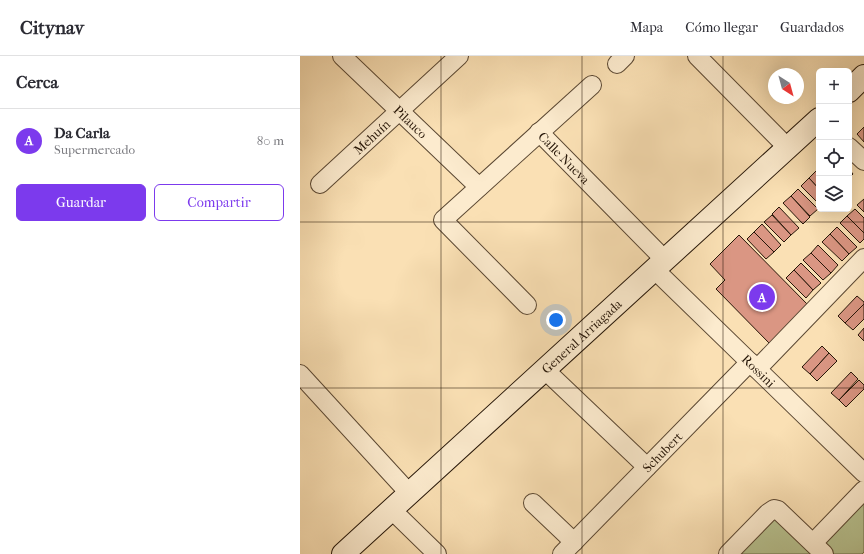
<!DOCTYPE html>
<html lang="es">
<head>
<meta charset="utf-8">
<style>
	body { margin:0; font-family:"IM FELL French Canon",serif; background:#f2f2f3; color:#2b2b33 }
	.controls { position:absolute; right:12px; top:12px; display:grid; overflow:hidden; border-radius:6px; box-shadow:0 4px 16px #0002 }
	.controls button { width:36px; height:36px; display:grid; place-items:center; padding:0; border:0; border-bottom:1px solid #e1e1e2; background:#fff; color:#2b2b33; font:20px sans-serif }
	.compass { position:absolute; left:468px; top:12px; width:36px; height:36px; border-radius:50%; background:#fff; box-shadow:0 4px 16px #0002; rotate:144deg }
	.you { position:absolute; left:256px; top:264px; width:14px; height:14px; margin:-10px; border:3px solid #fff; border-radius:50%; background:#1a73e8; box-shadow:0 0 0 6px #1a73e833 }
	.badge { display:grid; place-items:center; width:26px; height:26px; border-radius:50%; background:#7c3aed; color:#fff; font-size:13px; font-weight:700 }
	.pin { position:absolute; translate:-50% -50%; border:2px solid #fff; box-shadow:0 1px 4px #0006 }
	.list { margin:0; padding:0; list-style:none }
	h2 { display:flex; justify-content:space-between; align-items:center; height:52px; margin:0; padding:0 16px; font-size:17px }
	h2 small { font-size:13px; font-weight:400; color:#7c7c81 }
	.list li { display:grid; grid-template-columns:26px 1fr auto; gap:12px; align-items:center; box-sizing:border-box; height:64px; padding:0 16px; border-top:1px solid #e1e1e2 }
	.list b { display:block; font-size:15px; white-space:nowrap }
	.list p { margin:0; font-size:13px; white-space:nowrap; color:#7c7c81 }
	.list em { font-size:13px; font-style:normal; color:#7c7c81 }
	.actions { display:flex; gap:8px; padding:12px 16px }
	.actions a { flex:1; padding:9px 0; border:1px solid #7c3aed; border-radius:6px; text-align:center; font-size:14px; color:#7c3aed }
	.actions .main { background:#7c3aed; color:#fff }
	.icon { flex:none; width:22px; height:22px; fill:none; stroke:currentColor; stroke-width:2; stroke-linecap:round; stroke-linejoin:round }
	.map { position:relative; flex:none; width:564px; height:498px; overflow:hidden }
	header { display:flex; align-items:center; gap:24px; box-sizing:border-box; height:56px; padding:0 20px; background:#fff; border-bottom:1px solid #e1e1e2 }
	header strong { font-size:19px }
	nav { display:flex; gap:22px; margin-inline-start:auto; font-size:14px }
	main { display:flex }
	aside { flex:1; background:#fff }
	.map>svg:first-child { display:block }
</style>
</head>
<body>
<header>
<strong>Citynav</strong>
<nav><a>Mapa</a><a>Cómo llegar</a><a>Guardados</a></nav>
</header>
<main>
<aside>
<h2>Cerca<small></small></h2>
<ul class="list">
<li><span class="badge">A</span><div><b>Da Carla</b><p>Supermercado</p></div><em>80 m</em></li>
</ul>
<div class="actions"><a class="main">Guardar</a><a>Compartir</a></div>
</aside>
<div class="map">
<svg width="564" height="498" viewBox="0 0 564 498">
	<rect width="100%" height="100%" fill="#fae0b4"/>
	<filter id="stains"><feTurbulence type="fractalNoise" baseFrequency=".005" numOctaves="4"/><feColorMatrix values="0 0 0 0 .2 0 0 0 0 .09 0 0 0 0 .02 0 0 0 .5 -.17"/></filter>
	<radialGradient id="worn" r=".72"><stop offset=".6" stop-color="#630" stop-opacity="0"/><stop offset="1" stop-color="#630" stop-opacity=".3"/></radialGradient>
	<g fill="#b8c391" stroke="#6f6c4c">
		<path d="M564 442V496L562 498H533L521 486Z"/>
		<path d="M476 459 517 498H443L439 495Z"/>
	</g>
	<g fill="#da9683" stroke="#261608">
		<path d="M564 71V86L557 78Z"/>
		<path d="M549 113 553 118 549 122Z"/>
		<path d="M516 115 519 118V133L509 122Z"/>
		<path d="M509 122 519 133V148L501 130Z"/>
		<path d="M498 133 518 153 510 160 491 140Z"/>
		<path d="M491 140 510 161 503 168 483 147Z"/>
		<path d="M564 143V156L557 149Z"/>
		<path d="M479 151 499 172 491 179 472 158Z"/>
		<path d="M555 153 564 162V177L547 160Z"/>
		<path d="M472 159 491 179 484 186 464 166Z"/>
		<path d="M547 160 564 177V183L560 187 540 167Z"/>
		<path d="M462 168 481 189 474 196 454 176Z"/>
		<path d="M537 171 557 191 549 198 530 178Z"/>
		<path d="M454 176 474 196 466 203 447 183Z"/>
		<path d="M530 178 549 198 542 205 522 186Z"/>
		<path d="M439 179 509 250 470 288 416 233 425 224 410 208Z"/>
		<path d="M518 189 538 209 531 217 511 197Z"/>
		<path d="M511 197 531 217 523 224 503 204Z"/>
		<path d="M501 207 521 227 513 234 494 214Z"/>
		<path d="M494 214 513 234 506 242 486 222Z"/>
		<path d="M557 240 564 246V248L545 267 538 260Z"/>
		<path d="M564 248V263L553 274 545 267Z"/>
		<path d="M564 272V285L558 279Z"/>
		<path d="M522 290 529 297 510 318 502 311Z"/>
		<path d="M529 297 537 305 517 325 510 318Z"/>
		<path d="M551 316 558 323 539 344 531 337Z"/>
		<path d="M559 324 564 329V333L546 351 539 344Z"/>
	</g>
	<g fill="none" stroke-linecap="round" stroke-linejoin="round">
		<defs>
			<g id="street">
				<path id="s1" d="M42 0 179 131"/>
				<path d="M397 0 487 91"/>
				<path d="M317 8 325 0"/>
				<path id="s2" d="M239 76 364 203"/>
				<path d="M549 91 564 105"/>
				<path id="s3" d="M20 128 159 0"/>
				<path id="s4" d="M354 213 564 417"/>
				<path d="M227 249 143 164 292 29"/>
				<path d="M244 313 347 411"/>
				<path d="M457 313 564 202"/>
				<path d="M0 318 109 437"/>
				<path d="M233 447 274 486"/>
				<path d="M92 454 137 498"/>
				<path d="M513 487 564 434"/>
				<path id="s5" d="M262 498 450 306"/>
				<path d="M428 498 468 457 474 453 478 454 524 498"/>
			</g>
			<g id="secondary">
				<path d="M549 35 564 20"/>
				<path id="s6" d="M43 498 519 63"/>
			</g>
		</defs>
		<use href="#street" stroke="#5b4833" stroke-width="20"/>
		<use href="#secondary" stroke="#261608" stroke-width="24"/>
		<use href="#street" stroke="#fcebce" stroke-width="18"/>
		<use href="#secondary" stroke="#fcebce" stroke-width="22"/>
	</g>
	<path fill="none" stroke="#261608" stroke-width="1" stroke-opacity="0.55" d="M141 0V498M282 0V498M423 0V498M0 166H564M0 332H564"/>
	<g text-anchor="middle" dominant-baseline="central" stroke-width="4" stroke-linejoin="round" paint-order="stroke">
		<g font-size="13" fill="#261608" stroke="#fcebce">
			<text stroke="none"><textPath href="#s1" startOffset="95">Pilauco</textPath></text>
			<text stroke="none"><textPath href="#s3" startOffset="70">Mehuín</textPath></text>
			<text stroke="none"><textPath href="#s2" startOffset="36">Calle Nueva</textPath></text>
			<text stroke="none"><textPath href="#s6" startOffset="323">General Arriagada</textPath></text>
			<text stroke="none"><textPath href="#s4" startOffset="146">Rossini</textPath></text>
			<text stroke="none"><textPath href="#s5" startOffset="143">Schubert</textPath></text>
		</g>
	</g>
	<rect width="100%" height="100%" filter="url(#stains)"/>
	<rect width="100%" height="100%" fill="url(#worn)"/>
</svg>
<div class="controls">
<button>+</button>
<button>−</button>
<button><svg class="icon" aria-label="locate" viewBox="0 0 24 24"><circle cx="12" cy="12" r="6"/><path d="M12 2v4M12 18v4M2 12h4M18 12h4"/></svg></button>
<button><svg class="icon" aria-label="layers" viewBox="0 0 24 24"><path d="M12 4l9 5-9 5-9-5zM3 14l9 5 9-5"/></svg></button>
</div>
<svg class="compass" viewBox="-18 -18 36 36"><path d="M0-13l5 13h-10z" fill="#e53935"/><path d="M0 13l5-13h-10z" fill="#7c7c81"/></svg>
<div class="you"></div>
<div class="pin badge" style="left:462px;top:241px">A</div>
</div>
</main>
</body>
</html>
